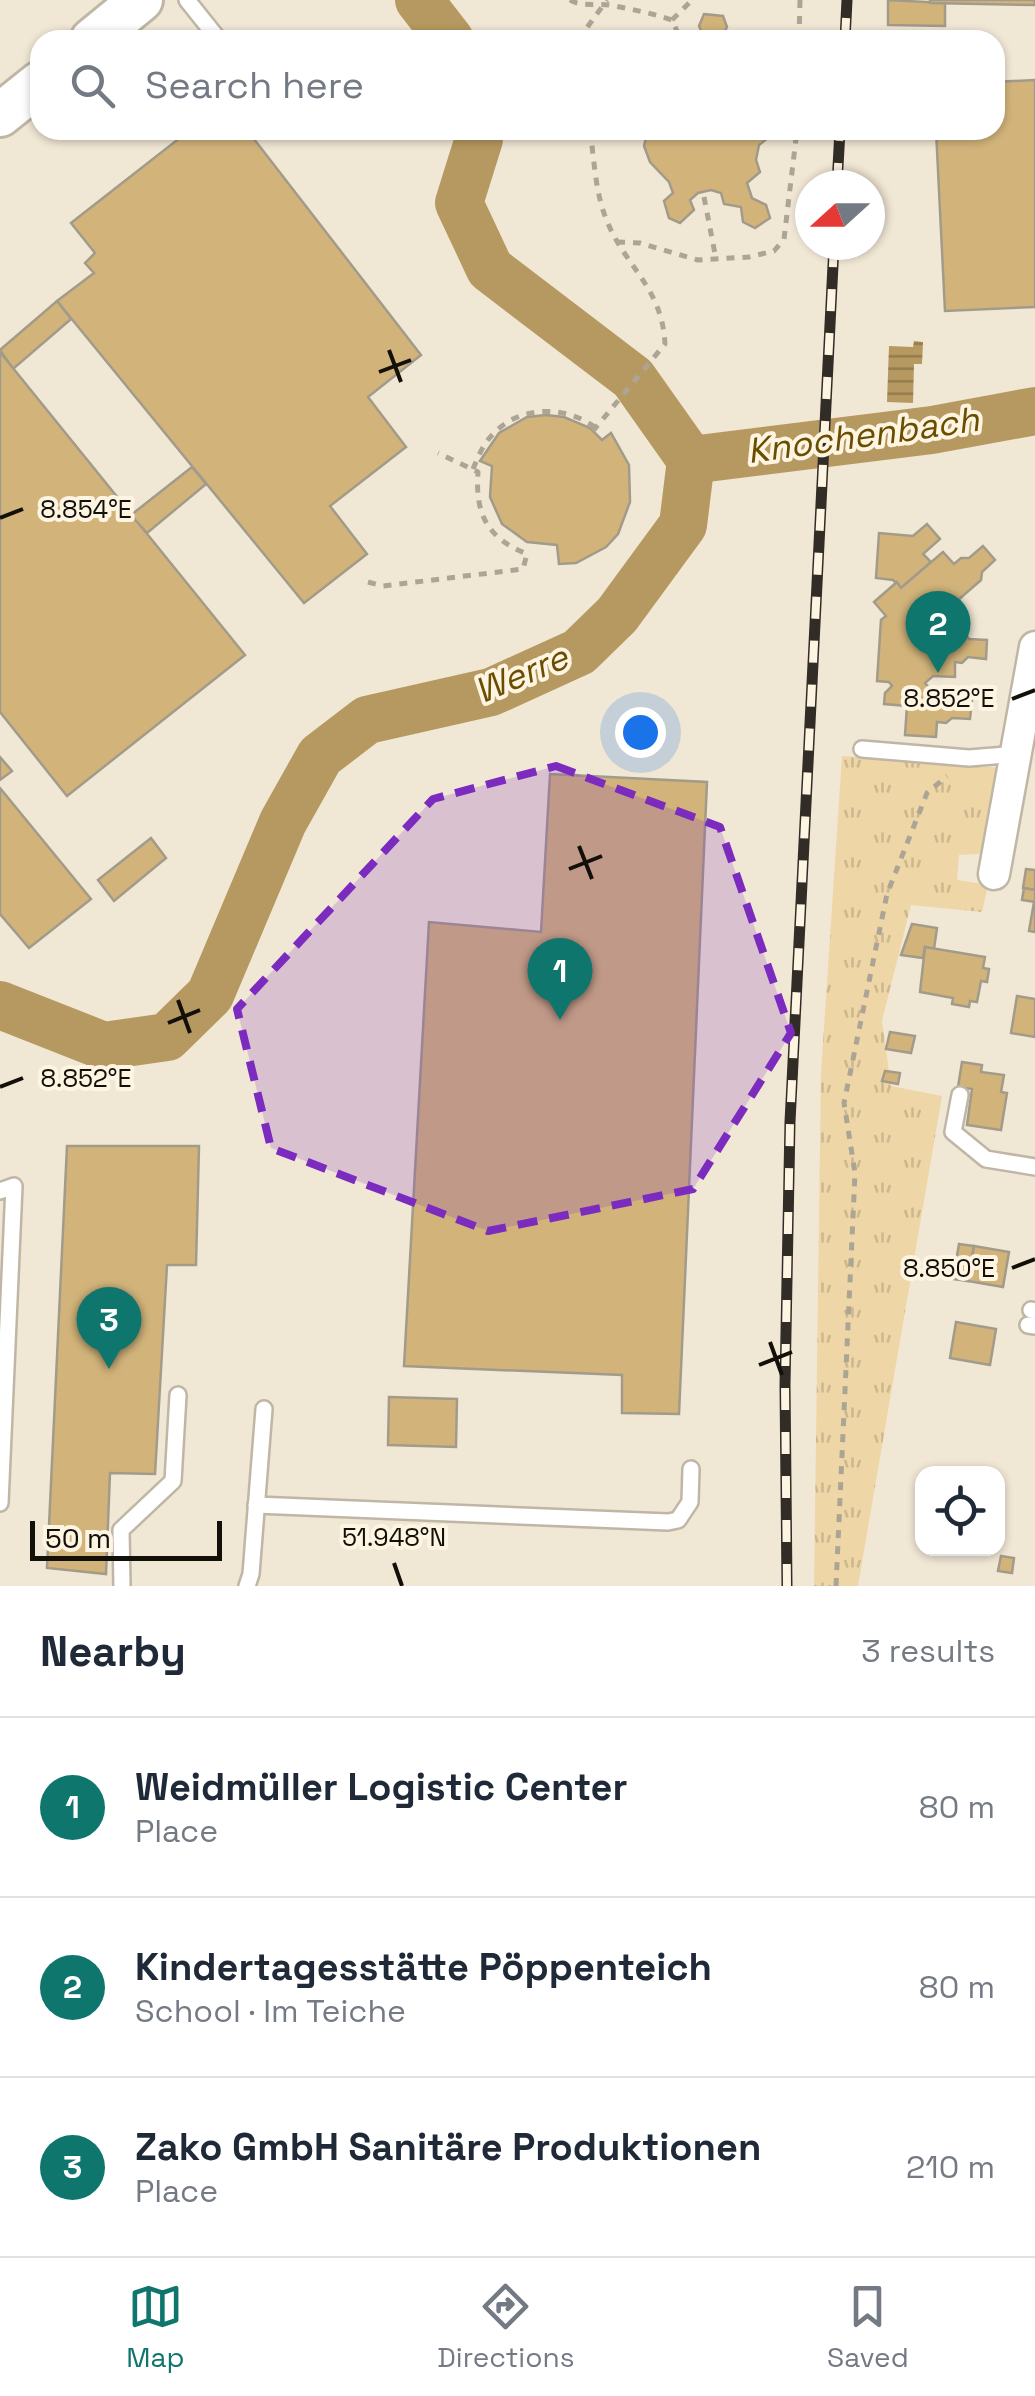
<!DOCTYPE html>
<html lang="en">
<head>
<meta charset="utf-8">
<style>
	body { margin:0; font-family:"Space Grotesk",sans-serif; background:#f6f6f7; color:#1f2937 }
	.controls { position:absolute; right:30px; bottom:30px; display:grid; overflow:hidden; border-radius:20px; box-shadow:0 2px 8px #0004 }
	.controls button { width:90px; height:90px; display:grid; place-items:center; padding:0; border:0; border-bottom:2px solid #e0e1e3; background:#fff; color:#1f2937; font:50px sans-serif }
	.compass { position:absolute; left:795px; top:170px; width:90px; height:90px; border-radius:50%; background:#fff; box-shadow:0 2px 8px #0004; rotate:249deg }
	.scale { position:absolute; left:30px; bottom:25px; width:192px; box-sizing:border-box; padding-left:10px; border:5px solid #13100a; border-top:0; font-size:28px; line-height:35px; white-space:nowrap; color:#13100a; -webkit-text-stroke:8px #fef4e2; paint-order:stroke }
	.you { position:absolute; left:640px; top:732px; width:35px; height:35px; margin:-25px; border:8px solid #fff; border-radius:50%; background:#1a73e8; box-shadow:0 0 0 15px #1a73e833 }
	.badge { display:grid; place-items:center; width:65px; height:65px; border-radius:50%; background:#0f766e; color:#fff; font-size:32px; font-weight:700 }
	.pin { position:absolute; translate:-50% -82px; filter:drop-shadow(0 2px 5px #0008) }
	.pin::after { content:''; position:absolute; top:52px; width:35px; height:30px; background:inherit; clip-path:polygon(0 0,100% 0,50% 100%) }
	.list { margin:0; padding:0; list-style:none }
	h2 { display:flex; justify-content:space-between; align-items:center; height:130px; margin:0; padding:0 40px; font-size:42px }
	h2 small { font-size:32px; font-weight:400; color:#747a83 }
	.list li { display:grid; grid-template-columns:65px 1fr auto; gap:30px; align-items:center; box-sizing:border-box; height:180px; padding:0 40px; border-top:2px solid #e0e1e3 }
	.list b { display:block; font-size:38px; white-space:nowrap }
	.list p { margin:0; font-size:32px; white-space:nowrap; color:#747a83 }
	.list em { font-size:32px; font-style:normal; color:#747a83 }
	.icon { flex:none; width:55px; height:55px; fill:none; stroke:currentColor; stroke-width:2; stroke-linecap:round; stroke-linejoin:round }
	.map { position:relative; flex:none; width:1035px; height:1586px; overflow:hidden }
	.search { position:absolute; background:#fff; box-shadow:0 2px 8px #0004; left:30px; right:30px; top:30px; height:110px; display:flex; align-items:center; gap:25px; box-sizing:border-box; padding:0 35px; border-radius:30px; color:#747a83; font-size:38px }
	.sheet { height:670px; background:#fff }
	nav { display:flex; justify-content:space-around; align-items:center; box-sizing:border-box; height:140px; border-top:2px solid #e0e1e3; background:#fff; font-size:28px; color:#747a83 }
	nav a { display:grid; justify-items:center; gap:5px }
	nav .on { color:#0f766e }
	.map>svg:first-child { display:block }
</style>
</head>
<body>
<div class="map">
<svg width="1035" height="1586" viewBox="0 0 1035 1586">
	<defs>
		<pattern id="park-tufts" width="24" height="20" patternUnits="userSpaceOnUse" patternTransform="scale(2.5)"><rect width="24" height="20" fill="#efd6a7"/><path d="M3 7l-1-3M5 7V3M7 7l1-3M15 17l-1-3M17 17v-4M19 17l1-3" fill="none" stroke="#ccb78e"/></pattern>
		<pattern id="water-rules" width="6" height="5" patternUnits="userSpaceOnUse" patternTransform="scale(2.5)"><rect width="6" height="5" fill="#b69960"/><path d="M0 2.5h6" fill="none" stroke="#937b4d"/></pattern>
	</defs>
	<rect width="100%" height="100%" fill="#f1e7d5"/>
	<path fill="url(#park-tufts)" d="M842 756 1003 768 994 853 959 855 957 880 983 884 987 890 982 912 911 905 882 1021 891 1086 942 1096 858 1586H814L821 1073Z"/>
	<path fill="url(#water-rules)" d="M914 341 923 342 922 364H914L913 403 887 402 889 346 913 347Z"/>
	<g fill="none" stroke-linecap="round" stroke-linejoin="round">
		<g stroke="#b69960" stroke-width="48">
			<path d="M419 0 450 40"/>
			<path d="M691 460 932 430 1035 411"/>
			<path d="M0 1005 104 1046 167 1037 210 995 283 822 320 756 367 720 491 692 579 652 617 615 683 525 691 460 633 378 490 269 459 203 479 139 478 130"/>
		</g>
	</g>
	<g fill="#d2b47b" stroke="#a39b8a" stroke-width="2.5">
		<path d="M888 0 945 3V26L888 25Z"/>
		<path d="M930 0H1035V5L930 3Z"/>
		<path d="M704 14 723 16 727 27 720 40H705L699 26Z"/>
		<path d="M1035 80V307L945 311 936 130H995V82Z"/>
		<path d="M190 130H247L421 355 368 397 406 447 330 506 367 554 304 603 57 301 94 273 85 263 95 253 71 223Z"/>
		<path d="M648 130H773V134L759 145 756 160 760 172 747 183 752 198 766 205 770 218 755 228 743 222 741 207 724 204 721 193 711 190 698 193 690 200 694 210 680 223 669 218 664 201 673 193 669 182 650 162 644 146Z"/>
		<path d="M57 301 71 319 13 369 0 350Z"/>
		<path d="M0 352 245 655 67 796 0 712Z"/>
		<path d="M546 415 564 417 590 428 602 440 611 433 629 465 630 502 618 534 606 547 576 563 559 564 557 545 527 542 502 524 490 497 492 466 480 461 499 433 527 417Z"/>
		<path d="M192 467 206 484 147 533 131 515Z"/>
		<path d="M927 524 940 539 923 554 931 562 901 588 893 580 876 578 879 533 913 536Z"/>
		<path d="M983 546 995 560 982 572 981 580 950 607 949 619H957L956 632 964 633 969 639 987 640 986 659 968 657 962 663 955 662V677L933 676 925 683 933 692 972 700 970 719 952 718 946 723 937 722 936 737 905 735 907 706 884 704 885 693 892 686 889 682 877 681 881 620 886 616 874 602 897 582 901 588 943 552 954 564 961 558H969Z"/>
		<path d="M0 757 12 771 0 780Z"/>
		<path d="M550 774 707 782 679 1414 622 1413V1375L404 1366 429 922 541 932Z"/>
		<path d="M0 788 91 899 29 948 0 914Z"/>
		<path d="M151 838 166 858 114 901 98 880Z"/>
		<path d="M1026 869 1035 870V890L1023 888Z"/>
		<path d="M1024 888 1035 890V902L1022 900Z"/>
		<path d="M1034 902H1035V932L1029 931Z"/>
		<path d="M912 924 937 928 934 949 925 947 923 958 901 955Z"/>
		<path d="M925 947 985 957 983 968 989 969 987 982 981 981 977 1002 970 1001 969 1007 952 1004 953 998 920 992Z"/>
		<path d="M1017 996 1035 999V1037L1011 1033Z"/>
		<path d="M890 1032 915 1036 911 1053 886 1049Z"/>
		<path d="M962 1062 982 1065 981 1072 1004 1075 1001 1092 1007 1093 1001 1130 967 1125 972 1089 958 1087Z"/>
		<path d="M885 1071 900 1073 898 1084 882 1081Z"/>
		<path d="M67 1146H199L196 1265H167L155 1474 110 1473 106 1574 47 1568Z"/>
		<path d="M959 1244 974 1246 968 1281 953 1279Z"/>
		<path d="M974 1246 1009 1252 1003 1287 968 1281Z"/>
		<path d="M956 1322 996 1329 990 1365 950 1358Z"/>
		<path d="M389 1397 457 1399 456 1447 388 1445Z"/>
		<path d="M1001 1556 1014 1558 1012 1573 998 1571Z"/>
	</g>
	<g fill="none" stroke-linecap="round" stroke-linejoin="round">
		<defs>
			<g id="service">
				<path d="M187 0 219 40"/>
				<path d="M862 749 969 758 1018 754"/>
				<path d="M960 1095 953 1132 986 1159 1035 1167"/>
				<path d="M0 1191 14 1186 0 1503"/>
				<path d="M1031 1310 1035 1311"/>
				<path d="M1028 1325 1035 1326"/>
				<path d="M256 1505 668 1522 678 1520 690 1502 691 1469"/>
				<path d="M122 1586 121 1530 173 1481 178 1395"/>
				<path d="M247 1586 251 1574 264 1409"/>
			</g>
			<path id="minor" d="M994 874 1035 647"/>
			<g id="secondary">
				<path d="M92 40 141 0"/>
				<path d="M0 115 40 83"/>
			</g>
		</defs>
		<use href="#service" stroke="#bfb6a5" stroke-width="20"/>
		<use href="#minor" stroke="#bfb6a5" stroke-width="35"/>
		<use href="#secondary" stroke="#bfb6a5" stroke-width="48"/>
		<g stroke="#aca596" stroke-width="5" stroke-dasharray="8 8" stroke-linecap="butt">
			<path d="M570 0C581 7 596 3 609 5 631 9 651 13 672 20L681 40"/>
			<path d="M672 20 692 0"/>
			<path d="M562 38 563 40"/>
			<path d="M578 40 607 0"/>
			<path d="M799 40 800 0"/>
			<path d="M590 130C594 158 595 189 605 216 623 266 662 285 665 344L593 431"/>
			<path d="M704 197 716 259"/>
			<path d="M617 242 640 243 698 260 749 257 774 251 784 239 797 130"/>
			<path d="M473 469C478 457 483 444 493 434 520 405 566 405 596 428"/>
			<path d="M368 582 383 586 523 569 527 554C487 538 475 514 478 472L438 453"/>
			<path d="M836 1586 855 1173 844 1103 887 894 927 793 947 776"/>
		</g>
		<use href="#service" stroke="#fff" stroke-width="15"/>
		<use href="#minor" stroke="#fff" stroke-width="30"/>
		<use href="#secondary" stroke="#fff" stroke-width="42"/>
		<defs>
			<g id="rail">
				<path d="M845 40 847 0"/>
				<path d="M837 185 840 130"/>
				<path d="M787 1586 785 1385 790 1122 834 245"/>
			</g>
		</defs>
		<use href="#rail" stroke="#312d26" stroke-width="11"/>
		<use href="#rail" stroke="#fef4e2" stroke-width="8" stroke-dasharray="22" stroke-linecap="butt"/>
	</g>
	<path fill="#7b2cbf" fill-opacity="0.2" stroke="#7b2cbf" stroke-width="8" stroke-dasharray="20 12" stroke-linejoin="round" d="M556 766 720 827 791 1033 693 1189 488 1231 271 1148 237 1009 433 799Z"/>
	<path fill="none" stroke="#13100a" stroke-width="4" d="M389 350 401 382M379 372 411 360M0 518 23 509M1012 699 1035 690M579 846 592 879M569 869 602 856M178 1000 190 1033M168 1023 200 1010M0 1087 23 1078M1012 1268 1035 1259M770 1342 782 1375M759 1365 792 1352M394 1563 402 1586"/>
	<g text-anchor="middle" dominant-baseline="central" stroke-width="8" stroke-linejoin="round" paint-order="stroke">
		<g font-size="35" font-style="italic" fill="#6a4d00" stroke="#fef4e2">
			<text transform="translate(863 435) rotate(-8)">Knochenbach</text>
			<text transform="translate(521 674) rotate(-23)">Werre</text>
		</g>
	</g>
	<g font-size="25" text-anchor="middle" fill="#13100a" stroke="#fef4e2" stroke-width="8" stroke-linejoin="round" paint-order="stroke">
		<text x="86" y="518">8.854°E</text>
		<text x="949" y="707">8.852°E</text>
		<text x="86" y="1087">8.852°E</text>
		<text x="949" y="1277">8.850°E</text>
		<text x="394" y="1546">51.948°N</text>
	</g>
</svg>
<div class="controls">
<button><svg class="icon" aria-label="locate" viewBox="0 0 24 24"><circle cx="12" cy="12" r="6"/><path d="M12 2v4M12 18v4M2 12h4M18 12h4"/></svg></button>
</div>
<svg class="compass" viewBox="-18 -18 36 36"><path d="M0-13l5 13h-10z" fill="#e53935"/><path d="M0 13l5-13h-10z" fill="#747a83"/></svg>
<div class="scale">50 m</div>
<div class="you"></div>
<div class="pin badge" style="left:560px;top:1020px">1</div>
<div class="pin badge" style="left:938px;top:673px">2</div>
<div class="pin badge" style="left:109px;top:1369px">3</div>
<div class="search"><svg class="icon" aria-label="search" viewBox="0 0 24 24"><circle cx="10" cy="10" r="6"/><path d="M15 15l6 6"/></svg>Search here</div>
</div>
<section class="sheet">
<h2>Nearby<small>3 results</small></h2>
<ul class="list">
<li><span class="badge">1</span><div><b>Weidmüller Logistic Center</b><p>Place</p></div><em>80 m</em></li>
<li><span class="badge">2</span><div><b>Kindertagesstätte Pöppenteich</b><p>School · Im Teiche</p></div><em>80 m</em></li>
<li><span class="badge">3</span><div><b>Zako GmbH Sanitäre Produktionen</b><p>Place</p></div><em>210 m</em></li>
</ul>
</section>
<nav>
<a class="on"><svg class="icon" aria-label="map" viewBox="0 0 24 24"><path d="M3 6l6-2 6 2 6-2v14l-6 2-6-2-6 2zM9 4v14M15 6v14"/></svg>Map</a>
<a><svg class="icon" aria-label="directions" viewBox="0 0 24 24"><path d="M12 3l9 9-9 9-9-9zM9 14v-3h6M13 9l2 2-2 2"/></svg>Directions</a>
<a><svg class="icon" aria-label="saved" viewBox="0 0 24 24"><path d="M7 4h10v16l-5-4-5 4z"/></svg>Saved</a>
</nav>
</body>
</html>
